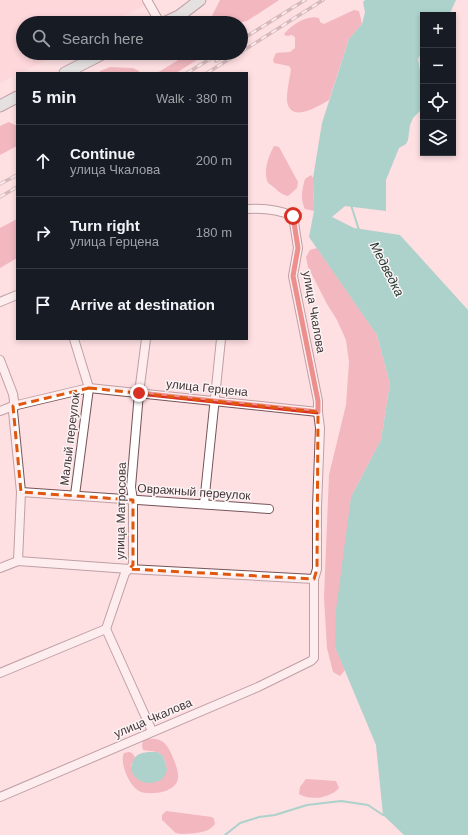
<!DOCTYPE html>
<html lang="en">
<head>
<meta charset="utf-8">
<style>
	body { margin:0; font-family:Helvetica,sans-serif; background:#20242c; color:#f1f3f6 }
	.controls { position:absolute; right:12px; top:12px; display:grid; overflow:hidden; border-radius:0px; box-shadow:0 2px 6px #0003 }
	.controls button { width:36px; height:36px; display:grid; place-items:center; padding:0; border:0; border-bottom:1px solid #363941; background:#171b24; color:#f1f3f6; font:20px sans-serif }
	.stop { position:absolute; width:12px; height:12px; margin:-9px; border:3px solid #d93025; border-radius:50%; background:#fff }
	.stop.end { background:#d93025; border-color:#fff; box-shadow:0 1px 4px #0008 }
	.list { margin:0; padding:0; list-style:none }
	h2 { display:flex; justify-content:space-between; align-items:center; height:52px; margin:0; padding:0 16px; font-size:17px }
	h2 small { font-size:13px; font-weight:400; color:#9ea1a6 }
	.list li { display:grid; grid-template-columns:26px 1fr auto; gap:12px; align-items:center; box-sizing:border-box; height:72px; padding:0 16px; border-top:1px solid #363941 }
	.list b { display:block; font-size:15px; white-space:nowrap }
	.list p { margin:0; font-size:13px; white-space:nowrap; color:#9ea1a6 }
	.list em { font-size:13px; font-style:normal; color:#9ea1a6 }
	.icon { flex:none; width:22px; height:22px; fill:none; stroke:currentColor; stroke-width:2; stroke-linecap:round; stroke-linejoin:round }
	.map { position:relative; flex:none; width:468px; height:835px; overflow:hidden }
	.search { position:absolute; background:#171b24; box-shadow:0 2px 6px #0003; left:16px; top:16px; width:232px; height:44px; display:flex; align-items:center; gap:10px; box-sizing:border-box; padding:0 14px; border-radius:22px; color:#9ea1a6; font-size:15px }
	.panel { position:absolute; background:#171b24; box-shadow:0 2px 6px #0003; left:16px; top:72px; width:232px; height:268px; border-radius:0px }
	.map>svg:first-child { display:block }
</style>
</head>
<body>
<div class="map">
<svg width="468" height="835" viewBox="0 0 468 835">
	<rect width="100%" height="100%" fill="#fedfe2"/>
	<path fill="#fecfd3" d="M0 0H142L145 5 110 23H23V53H61L20 73H17V74L0 83Z"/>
	<g fill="#e48794">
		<path d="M220 0H279L247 21 236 23H212L211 18Z"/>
		<path d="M354 10 359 11 362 24 349 39 329 100C319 106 290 124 287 101 286 94 290 77 291 69L289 66 274 63 273 60 276 53 290 52 295 48V37L292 35 286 36 284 34C291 25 308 14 319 18L320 22 324 24Z"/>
		<path d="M190 53H208L176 73H157Z"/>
		<path d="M110 67 133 68 139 71V73H99L100 71Z"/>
		<path d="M9 122 17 126V146L0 155V126Z"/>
		<path d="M274 146 279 147 298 182 297 188 288 196C280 195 275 187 268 183 263 171 268 157 274 146Z"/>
		<path d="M311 175 313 178 314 211 305 209C300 199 302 190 305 179Z"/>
		<path d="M17 219V258L0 268V228Z"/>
		<path d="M317 248 377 335 390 384 381 440 351 497 335 647 345 670 340 676 333 672 327 648 324 598 329 475 346 405 349 362 346 340 337 320 327 304 308 267 306 257 310 250Z"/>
		<path d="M147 739C160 738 165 741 171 753 178 770 186 785 162 792 157 793 147 794 141 792 130 788 119 763 124 753L129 752 132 753 135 757 131 766 167 769 163 756 157 752 143 750 142 745 143 741Z"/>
		<path d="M306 779 336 781 339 788C330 798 311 801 299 794L300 787Z"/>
		<path d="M166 811 212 817 214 819 215 824C213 826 210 829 208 830 202 833 181 835 176 833 173 831 166 823 162 820V815Z"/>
	</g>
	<g fill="#49c4af">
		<path d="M365 0H456L450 13 447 15H423V49L418 59 420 71 423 77V108L413 118 410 125 408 140 406 144 399 148 386 180V211L345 206 332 217 354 228 400 235 468 310V835H404L383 815 376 745 335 647 336 610 351 497 381 440 390 384 377 335 309 237 314 211 313 178 322 123 349 39 362 24 365 12 363 2Z"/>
		<path d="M148 752H157L163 756 167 769C166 772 165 776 163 778 150 790 125 779 133 761 136 754 141 753 148 752Z"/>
	</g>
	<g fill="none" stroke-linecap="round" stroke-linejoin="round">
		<g stroke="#49c4af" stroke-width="2">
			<path d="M351 205 359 230"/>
			<path d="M225 835 240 823 259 817 275 815 307 805 341 801 368 805 383 815 385 814"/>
		</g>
		<defs>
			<g id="street">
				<path d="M147 0 160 23"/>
				<path d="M0 302 17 295"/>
				<path d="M74 339 89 388 75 495"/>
				<path d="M0 360 13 394 14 401 13 411 21 492 18 561"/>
				<path d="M0 411 13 406 89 388 318 412"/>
				<path d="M21 492 269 509"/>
				<path d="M204 504 221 339"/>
				<path d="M0 568 18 561 129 569 314 579"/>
				<path d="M106 629 125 573 133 565V500L131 487 139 393 146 339"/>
				<path d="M106 629 152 731"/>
				<path d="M0 673 106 629"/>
				<path d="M0 797 258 687 311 661 314 658V579L317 569V507L320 428 318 412V401L293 276 298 248 293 216C280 210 262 208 247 209"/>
			</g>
			<g id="secondary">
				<path d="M164 23 179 16 200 0"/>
				<path d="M65 73 104 53"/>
				<path d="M0 106 17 97"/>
			</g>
		</defs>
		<use href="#street" stroke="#755458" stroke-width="10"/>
		<use href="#secondary" stroke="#755458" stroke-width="13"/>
		<use href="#street" stroke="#fff" stroke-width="8"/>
		<use href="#secondary" stroke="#c7e5e0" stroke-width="11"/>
		<defs>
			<g id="rail">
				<path d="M241 40 305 0"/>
				<path d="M241 52 323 0"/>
				<path d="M216 61 230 53"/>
				<path d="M187 73 220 53"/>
				<path d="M207 73 239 53"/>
				<path d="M0 184 17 175"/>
				<path d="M0 197 17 187"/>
			</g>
		</defs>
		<use href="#rail" stroke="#a48d90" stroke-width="3.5"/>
		<use href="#rail" stroke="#fbf3f4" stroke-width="2" stroke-dasharray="6" stroke-linecap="butt"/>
	</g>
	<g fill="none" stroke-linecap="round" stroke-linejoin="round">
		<path stroke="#d93025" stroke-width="5" d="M139 393 318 412V401L293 276 298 248 293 216"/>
	</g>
	<path d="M0 0H468V835H0ZM89 388 318 412 317 569 314 579 129 569 133 565V500L21 492 13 406Z" fill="#fedfe2" fill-opacity=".55" fill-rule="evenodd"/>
	<path fill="none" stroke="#e0570e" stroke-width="3" stroke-dasharray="8 5" stroke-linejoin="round" d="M89 388 318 412 317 569 314 579 129 569 133 565V500L21 492 13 406Z"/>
	<g text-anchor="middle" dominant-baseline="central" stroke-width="3" stroke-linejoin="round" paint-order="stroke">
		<g font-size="12" fill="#433436" stroke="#fbf3f4">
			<text transform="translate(314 312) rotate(80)">улица Чкалова</text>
			<text transform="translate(207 388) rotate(6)">улица Герцена</text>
			<text transform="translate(70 439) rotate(-83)">Малый переулок</text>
			<text transform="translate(194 492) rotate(4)">Овражный переулок</text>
			<text transform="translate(121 511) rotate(-89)">улица Матросова</text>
			<text transform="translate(153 718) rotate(-23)">улица Чкалова</text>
		</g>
		<g font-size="13" font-style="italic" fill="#1d332e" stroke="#fbf3f4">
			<text transform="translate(387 269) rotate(63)">Медведка</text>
		</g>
	</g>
</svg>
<div class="controls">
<button>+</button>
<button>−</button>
<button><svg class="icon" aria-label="locate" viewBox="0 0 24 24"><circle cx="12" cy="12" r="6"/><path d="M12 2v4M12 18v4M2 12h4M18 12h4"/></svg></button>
<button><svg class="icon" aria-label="layers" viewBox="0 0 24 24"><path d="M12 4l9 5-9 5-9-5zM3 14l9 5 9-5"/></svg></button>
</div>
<div class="stop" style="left:293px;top:216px"></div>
<div class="stop end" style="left:139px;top:393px"></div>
<div class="search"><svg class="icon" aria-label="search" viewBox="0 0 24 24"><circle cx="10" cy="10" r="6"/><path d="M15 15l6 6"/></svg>Search here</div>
<section class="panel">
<h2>5 min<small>Walk · 380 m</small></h2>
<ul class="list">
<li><svg class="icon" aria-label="ahead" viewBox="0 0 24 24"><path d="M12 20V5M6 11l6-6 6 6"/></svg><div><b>Continue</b><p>улица Чкалова</p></div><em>200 m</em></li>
<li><svg class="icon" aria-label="right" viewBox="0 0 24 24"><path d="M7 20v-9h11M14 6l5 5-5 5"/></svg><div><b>Turn right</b><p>улица Герцена</p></div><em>180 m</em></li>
<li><svg class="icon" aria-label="arrive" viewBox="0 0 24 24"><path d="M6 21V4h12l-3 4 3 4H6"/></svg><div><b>Arrive at destination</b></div></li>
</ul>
</section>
</div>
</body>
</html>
